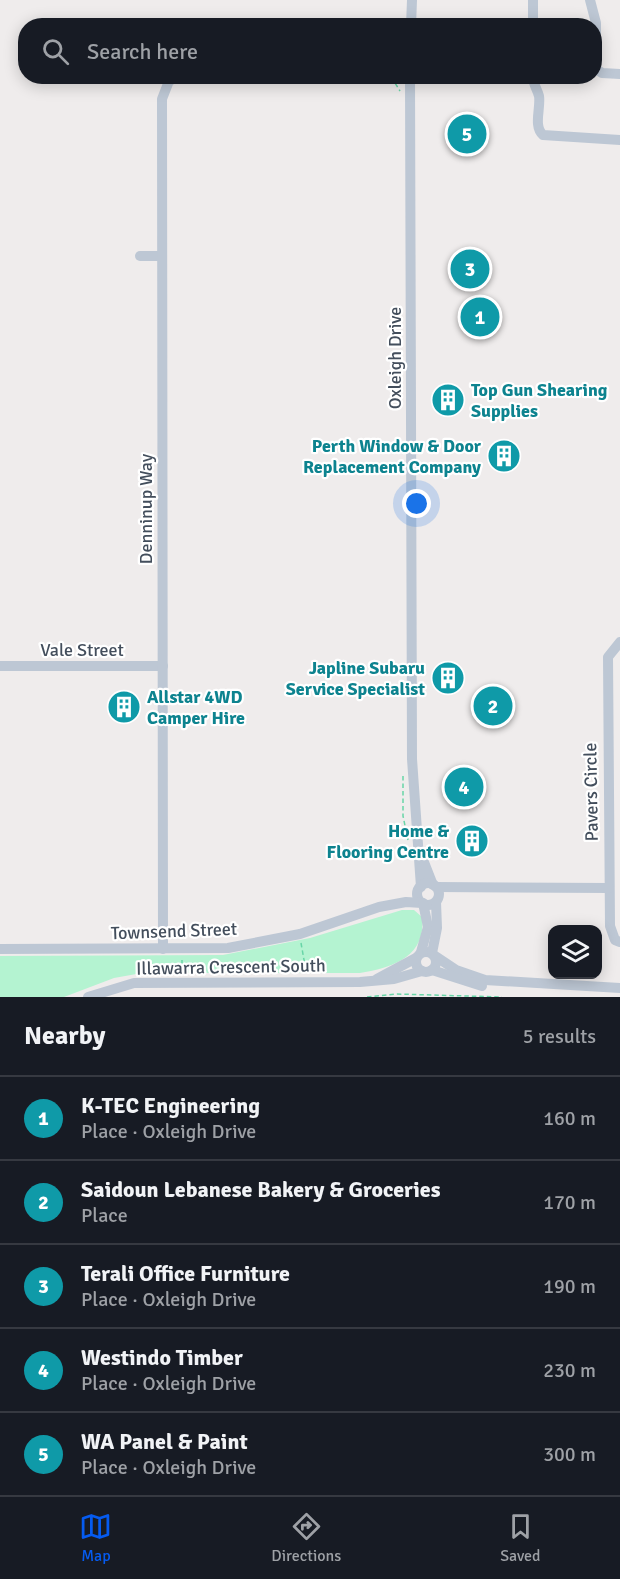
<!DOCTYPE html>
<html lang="en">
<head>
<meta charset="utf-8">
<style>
	body { margin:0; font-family:Signika,sans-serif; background:#242831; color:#f1f3f6 }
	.controls { position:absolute; right:18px; bottom:18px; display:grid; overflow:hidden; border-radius:12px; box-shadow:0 3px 15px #0003 }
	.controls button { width:54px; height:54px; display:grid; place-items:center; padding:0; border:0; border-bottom:2px solid #363941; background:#171b24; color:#f1f3f6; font:30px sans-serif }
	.you { position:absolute; left:417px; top:504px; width:21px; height:21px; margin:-15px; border:4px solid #fff; border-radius:50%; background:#1a73e8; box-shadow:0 0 0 9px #1a73e833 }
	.badge { display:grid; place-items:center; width:39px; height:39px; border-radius:50%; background:#055bf0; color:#fff; font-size:20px; font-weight:700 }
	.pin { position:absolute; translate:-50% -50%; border:3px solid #fff; box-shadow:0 2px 6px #0006 }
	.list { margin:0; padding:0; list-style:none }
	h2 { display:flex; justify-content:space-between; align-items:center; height:78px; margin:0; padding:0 24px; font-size:26px }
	h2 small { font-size:20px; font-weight:400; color:#9ea1a6 }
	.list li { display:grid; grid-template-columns:39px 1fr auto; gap:18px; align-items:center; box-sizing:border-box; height:84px; padding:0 24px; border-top:2px solid #363941 }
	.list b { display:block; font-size:22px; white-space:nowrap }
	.list p { margin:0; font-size:20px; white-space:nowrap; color:#9ea1a6 }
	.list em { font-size:20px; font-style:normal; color:#9ea1a6 }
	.icon { flex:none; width:33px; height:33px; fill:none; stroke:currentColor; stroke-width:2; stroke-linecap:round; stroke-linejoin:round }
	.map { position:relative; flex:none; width:620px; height:997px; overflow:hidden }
	.search { position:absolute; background:#171b24; box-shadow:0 3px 15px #0003; left:18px; right:18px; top:18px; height:66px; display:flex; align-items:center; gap:15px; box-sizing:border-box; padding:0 21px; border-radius:24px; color:#9ea1a6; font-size:22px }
	.sheet { height:498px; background:#171b24 }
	nav { display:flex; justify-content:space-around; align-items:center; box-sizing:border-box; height:84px; border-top:2px solid #363941; background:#171b24; font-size:16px; color:#9ea1a6 }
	nav a { display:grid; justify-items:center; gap:3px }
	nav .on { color:#055bf0 }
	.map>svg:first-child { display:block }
</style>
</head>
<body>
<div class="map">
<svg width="620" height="997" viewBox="0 0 620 997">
	<rect width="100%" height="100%" fill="#efecec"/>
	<path fill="#b4f3d1" d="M402 910H414L422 917C427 957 391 968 360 973H142L114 978 64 997H0V956L223 955 310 938Z"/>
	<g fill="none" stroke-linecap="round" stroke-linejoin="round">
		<g stroke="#68d5a7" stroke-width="1.5" stroke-dasharray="4.5 3" stroke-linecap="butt">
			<path d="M396 76 395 83 400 91"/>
			<path d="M403 776V816L408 840"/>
			<path d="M301 943 306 971"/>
			<path d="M182 972V957"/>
			<path d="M367 997 396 994 502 997"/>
		</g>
		<g stroke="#bdc7d4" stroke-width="10">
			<path d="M533 0V26"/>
			<path d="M590 0 596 23V69L602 73 620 74"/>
			<path d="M411 26 412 0"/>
			<path d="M410 76 412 759 421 887"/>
			<path d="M533 76C533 85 537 88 539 96 541 108 533 126 543 135L620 140"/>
			<path d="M140 256H162"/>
			<path d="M620 642 608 657 610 926 615 940 620 942"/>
			<path d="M0 666H163"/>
			<path d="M422 857 433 885"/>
			<circle cx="428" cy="894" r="11"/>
			<path d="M436 887 609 888"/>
			<path d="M0 949 228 948 300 934 379 907 406 902 422 903"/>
			<path d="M163 949 162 99 169 81 179 76"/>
			<circle cx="426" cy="962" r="10"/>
			<path d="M421 952 428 927 423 903"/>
			<path d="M432 953 437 928 436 902"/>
			<path d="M435 956 456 970 485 980 620 988"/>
			<path d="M432 970 482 986"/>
			<path d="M377 979 416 958"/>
			<path d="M88 997 134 983 360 982 394 979 422 971"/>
		</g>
	</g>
	<defs>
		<symbol id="building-disc" viewBox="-11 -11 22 22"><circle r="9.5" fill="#0f9aa8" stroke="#fff"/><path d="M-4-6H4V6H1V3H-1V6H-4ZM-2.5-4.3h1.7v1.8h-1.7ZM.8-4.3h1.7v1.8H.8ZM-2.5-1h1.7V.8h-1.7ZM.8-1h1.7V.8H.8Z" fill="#fff"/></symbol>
	</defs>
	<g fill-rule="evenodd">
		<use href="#building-disc" x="429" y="381" width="38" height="38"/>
		<use href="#building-disc" x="485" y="437" width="38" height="38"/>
		<use href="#building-disc" x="429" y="659" width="38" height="38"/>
		<use href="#building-disc" x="105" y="688" width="38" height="38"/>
		<use href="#building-disc" x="453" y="822" width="38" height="38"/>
	</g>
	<g text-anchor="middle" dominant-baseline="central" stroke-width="4.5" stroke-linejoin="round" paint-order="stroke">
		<g font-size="18" fill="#434e5c" stroke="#fff">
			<text transform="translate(395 358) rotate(-90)">Oxleigh Drive</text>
			<text transform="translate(146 509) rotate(-90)">Denninup Way</text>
			<text x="82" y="650">Vale Street</text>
			<text transform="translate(591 792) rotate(-91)">Pavers Circle</text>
			<text transform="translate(174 931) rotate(-2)">Townsend Street</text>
			<text transform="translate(231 967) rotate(-1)">Illawarra Crescent South</text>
		</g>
		<g font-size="18" font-weight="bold" fill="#0d838f" stroke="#fff" text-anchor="end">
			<text x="471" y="390" text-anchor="start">Top Gun Shearing<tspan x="471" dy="21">Supplies</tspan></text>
			<text x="481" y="446">Perth Window &amp; Door<tspan x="481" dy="21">Replacement Company</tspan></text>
			<text x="425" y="668">Japline Subaru<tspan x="425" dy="21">Service Specialist</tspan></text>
			<text x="147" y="697" text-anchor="start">Allstar 4WD<tspan x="147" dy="21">Camper Hire</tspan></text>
			<text x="449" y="831">Home &amp;<tspan x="449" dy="21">Flooring Centre</tspan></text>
		</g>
	</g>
</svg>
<div class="controls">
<button><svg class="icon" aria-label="layers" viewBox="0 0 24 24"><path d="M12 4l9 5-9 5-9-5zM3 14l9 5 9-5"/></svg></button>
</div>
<div class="you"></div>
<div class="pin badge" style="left:480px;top:317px;background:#0f9aa8">1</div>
<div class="pin badge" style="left:493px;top:706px;background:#0f9aa8">2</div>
<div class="pin badge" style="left:470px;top:269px;background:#0f9aa8">3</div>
<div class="pin badge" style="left:464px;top:787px;background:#0f9aa8">4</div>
<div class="pin badge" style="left:467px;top:134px;background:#0f9aa8">5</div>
<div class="search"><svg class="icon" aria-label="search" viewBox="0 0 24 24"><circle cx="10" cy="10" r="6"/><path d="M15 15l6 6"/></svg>Search here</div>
</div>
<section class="sheet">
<h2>Nearby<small>5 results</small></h2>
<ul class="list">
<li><span class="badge" style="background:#0f9aa8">1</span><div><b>K-TEC Engineering</b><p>Place · Oxleigh Drive</p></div><em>160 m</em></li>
<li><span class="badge" style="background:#0f9aa8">2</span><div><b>Saidoun Lebanese Bakery &amp; Groceries</b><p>Place</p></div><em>170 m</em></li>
<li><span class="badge" style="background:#0f9aa8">3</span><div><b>Terali Office Furniture</b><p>Place · Oxleigh Drive</p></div><em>190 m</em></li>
<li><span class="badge" style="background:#0f9aa8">4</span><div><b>Westindo Timber</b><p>Place · Oxleigh Drive</p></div><em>230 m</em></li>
<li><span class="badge" style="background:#0f9aa8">5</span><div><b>WA Panel &amp; Paint</b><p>Place · Oxleigh Drive</p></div><em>300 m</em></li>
</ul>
</section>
<nav>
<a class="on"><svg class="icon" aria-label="map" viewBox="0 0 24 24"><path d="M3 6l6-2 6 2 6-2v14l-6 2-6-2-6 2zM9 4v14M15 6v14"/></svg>Map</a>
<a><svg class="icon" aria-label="directions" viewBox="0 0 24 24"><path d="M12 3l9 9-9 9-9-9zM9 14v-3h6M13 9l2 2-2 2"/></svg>Directions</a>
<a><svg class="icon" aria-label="saved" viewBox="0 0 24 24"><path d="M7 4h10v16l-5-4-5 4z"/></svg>Saved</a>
</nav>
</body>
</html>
